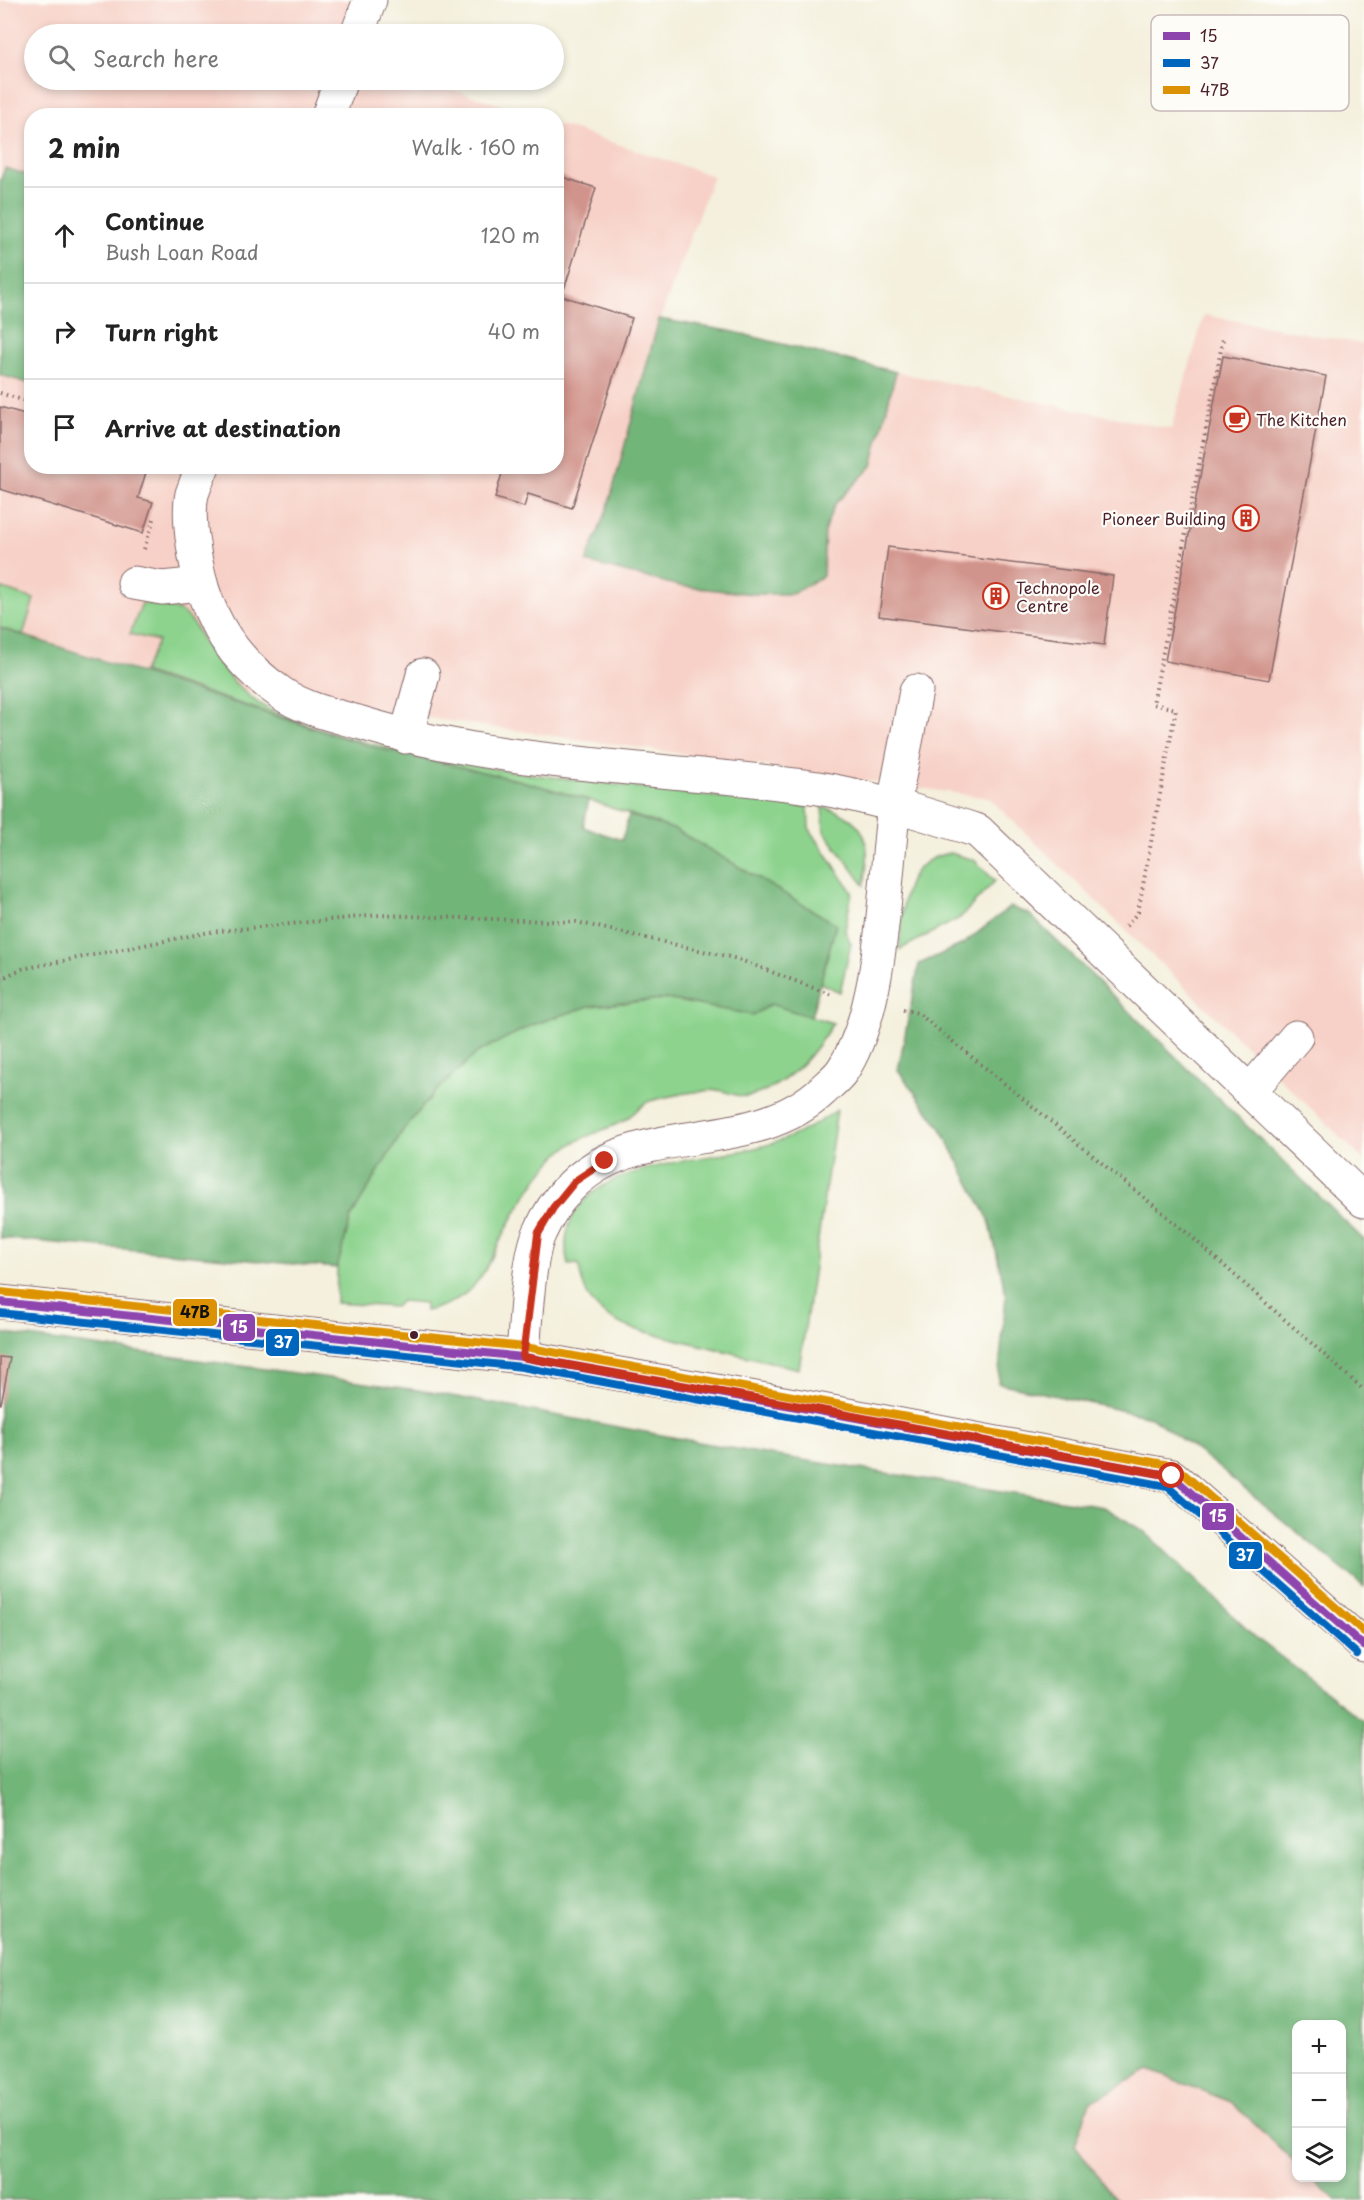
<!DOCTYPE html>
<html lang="en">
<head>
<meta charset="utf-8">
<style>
	body { margin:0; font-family:"Playpen Sans",sans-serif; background:#f6f6f6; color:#222 }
	.controls { position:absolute; right:18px; bottom:18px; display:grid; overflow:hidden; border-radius:12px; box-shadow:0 3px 9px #0003 }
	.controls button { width:54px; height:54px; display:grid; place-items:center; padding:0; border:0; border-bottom:2px solid #e0e0e0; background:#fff; color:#222; font:30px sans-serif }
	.stop { position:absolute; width:18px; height:18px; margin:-14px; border:4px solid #c8321e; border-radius:50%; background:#fff }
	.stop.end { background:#c8321e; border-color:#fff; box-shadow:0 2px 6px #0008 }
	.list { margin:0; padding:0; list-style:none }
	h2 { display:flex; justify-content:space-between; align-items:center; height:78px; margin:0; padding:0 24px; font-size:26px }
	h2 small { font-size:20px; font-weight:400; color:#767676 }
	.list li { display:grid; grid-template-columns:39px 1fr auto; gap:18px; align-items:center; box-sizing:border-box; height:96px; padding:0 24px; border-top:2px solid #e0e0e0 }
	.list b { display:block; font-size:22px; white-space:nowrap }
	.list p { margin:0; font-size:20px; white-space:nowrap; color:#767676 }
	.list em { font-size:20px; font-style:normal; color:#767676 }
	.icon { flex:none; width:33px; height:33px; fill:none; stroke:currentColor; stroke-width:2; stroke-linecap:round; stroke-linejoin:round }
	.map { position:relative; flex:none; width:1364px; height:2200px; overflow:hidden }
	.search { position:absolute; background:#fff; box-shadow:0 3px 9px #0003; left:24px; top:24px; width:540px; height:66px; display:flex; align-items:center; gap:15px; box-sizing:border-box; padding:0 21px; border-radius:33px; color:#767676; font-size:22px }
	.panel { position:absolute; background:#fff; box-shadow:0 3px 9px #0003; left:24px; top:108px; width:540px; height:366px; border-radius:24px }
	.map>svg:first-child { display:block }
</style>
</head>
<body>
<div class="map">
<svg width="1364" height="2200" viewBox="0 0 1364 2200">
	<rect width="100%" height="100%" fill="#fdfcf7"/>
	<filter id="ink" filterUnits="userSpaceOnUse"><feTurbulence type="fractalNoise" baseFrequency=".0167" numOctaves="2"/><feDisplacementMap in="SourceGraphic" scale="12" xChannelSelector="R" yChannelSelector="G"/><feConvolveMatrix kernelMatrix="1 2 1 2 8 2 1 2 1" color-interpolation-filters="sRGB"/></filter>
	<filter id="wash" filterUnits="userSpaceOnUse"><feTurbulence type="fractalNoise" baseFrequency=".008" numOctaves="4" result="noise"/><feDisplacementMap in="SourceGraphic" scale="24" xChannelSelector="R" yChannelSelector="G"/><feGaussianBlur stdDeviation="1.35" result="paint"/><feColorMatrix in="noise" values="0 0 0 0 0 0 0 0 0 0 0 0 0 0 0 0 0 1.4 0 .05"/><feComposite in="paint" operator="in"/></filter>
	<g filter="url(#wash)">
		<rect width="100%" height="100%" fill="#f4f0dd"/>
		<g fill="#f7d1c7">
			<path d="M0 0H366L374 34H34V80H423L532 115 32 116V466H556L557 124 713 176 660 319 730 331 896 372 1171 429 1204 315 1364 344V1160L989 798 175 682 0 628Z"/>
			<path d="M1149 2070 1231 2102 1296 2163V2178H1312L1336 2200H1116L1075 2145 1090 2102Z"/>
		</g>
		<g fill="#8dd38e" stroke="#6c795c" stroke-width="1.5">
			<path d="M0 588 34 599 23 635 0 628Z"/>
			<path d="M142 603C155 605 170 606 182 612 194 620 198 633 205 645 222 670 248 702 277 713 374 751 475 768 578 780 654 789 731 799 808 807L809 828 852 892 845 930 851 944 840 992 820 983 836 924 676 830 589 800 518 780 376 748 143 672 158 641 130 634Z"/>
			<path d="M822 807C870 819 871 844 864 885L824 831Z"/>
			<path d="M950 853 974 860 995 881 960 918 899 950C904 908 898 862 950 853Z"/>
			<path d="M666 999 753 1015 770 1004 833 1023C815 1051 794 1079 762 1092 738 1103 732 1090 714 1090 695 1091 669 1096 650 1101 641 1104 633 1115 625 1120 604 1132 578 1136 560 1153 538 1174 522 1201 507 1228 484 1270 479 1299 425 1311V1303L401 1301 395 1307 336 1303 337 1268 351 1217 403 1130 435 1092 478 1052 532 1025 589 1006Z"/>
			<path d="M837 1110 799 1369 634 1329C601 1318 582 1300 579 1264L568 1265C546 1160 699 1164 763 1146 790 1139 814 1126 837 1110Z"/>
		</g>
		<g fill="#72b579" stroke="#5e6a52" stroke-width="1.5">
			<path d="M5 168 31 176V384L0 375V182Z"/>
			<path d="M659 319 730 331 896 372 872 466 835 504 825 529 823 576 792 594H753L679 586 586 562 608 507Z"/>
			<path d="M0 628 376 748 518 780 589 800 583 827 622 840 629 815 676 830 836 924 811 1017 771 1004 753 1015 666 999 589 1006 532 1025 478 1052 435 1092 403 1130 351 1217 337 1268 0 1238Z"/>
			<path d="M1010 907 1029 914 1364 1240V1587L1208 1459 1151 1417 998 1383 1006 1295 989 1220 940 1127 898 1070 919 964 963 944Z"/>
			<path d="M0 1333 425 1391 758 1453 1104 1507 1145 1532 1254 1636 1364 1721V2200H1336L1312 2178H1342V2024H1296V2163L1231 2102 1149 2070 1090 2102 1075 2145 1116 2200H0Z"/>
		</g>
		<g id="blocks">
			<g fill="#d1948c">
				<path d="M556 175 596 188 562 296 632 318 572 508 528 494 524 507 495 498 504 466H556Z"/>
				<path d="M1223 356 1326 376 1269 680 1165 661Z"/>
				<path d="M0 407 32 416V466H148L138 498 153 502 143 533 0 489Z"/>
				<path d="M888 547 1113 576 1104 645 879 616Z"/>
				<path d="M0 1357 10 1358 1 1404H0Z"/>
			</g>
		</g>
	</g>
	<g filter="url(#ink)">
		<use href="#blocks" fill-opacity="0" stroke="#866869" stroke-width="1.5"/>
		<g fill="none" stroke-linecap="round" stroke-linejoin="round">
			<defs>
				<g id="minor">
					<path d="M357 34 370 0"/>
					<path d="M328 116 341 80"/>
					<path d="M203 466C199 475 195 485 192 494 187 516 194 555 199 576 211 626 238 664 281 693 302 708 333 715 358 722 506 768 665 766 818 788 872 797 925 814 978 831L1364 1201"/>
					<path d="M134 583 162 588 201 584"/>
					<path d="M406 737 423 675"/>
					<path d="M1250 1091 1296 1037"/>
					<path d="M0 1302 523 1357 800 1406 1172 1476 1364 1646"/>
					<path d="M523 1357C525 1328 528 1256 540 1232 599 1101 739 1169 823 1090 829 1084 837 1078 842 1071 884 1009 884 881 894 806 900 768 909 729 916 691"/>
				</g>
			</defs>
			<use href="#minor" stroke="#866869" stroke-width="35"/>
			<g stroke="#866869" stroke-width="4" stroke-dasharray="1.5 4.5" stroke-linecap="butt">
				<path d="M0 393 32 403"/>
				<path d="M144 549 154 519"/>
				<path d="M1126 926 1138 912 1176 709 1153 704 1223 339"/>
				<path d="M0 979 22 969 210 932 379 915 576 922 738 959 834 996"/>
				<path d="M903 1010 918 1013 1185 1231 1364 1390"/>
			</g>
			<use href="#minor" stroke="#fff" stroke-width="33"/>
			<defs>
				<path id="bus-1" d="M0 1302 523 1357 1172 1476 1364 1646"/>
				<path id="bus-2" d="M0 1313 522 1367 1167 1486 1357 1654"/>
				<path id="bus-3" d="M1 1292 525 1347 1175 1466 1364 1632"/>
			</defs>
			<use href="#bus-1" stroke="#fdfcf7" stroke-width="12"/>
			<use href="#bus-2" stroke="#fdfcf7" stroke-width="12"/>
			<use href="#bus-3" stroke="#fdfcf7" stroke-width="12"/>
			<use href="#bus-1" stroke="#8e44ad" stroke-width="8"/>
			<use href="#bus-2" stroke="#0065bd" stroke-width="8"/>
			<use href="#bus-3" stroke="#dd9206" stroke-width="8"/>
		</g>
	</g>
	<g fill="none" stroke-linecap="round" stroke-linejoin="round" filter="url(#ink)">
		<path stroke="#c8321e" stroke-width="8" d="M605 1161 575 1181 553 1208 538 1234 523 1357 800 1406 1172 1476"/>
	</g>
	<defs>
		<symbol id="cafe-ring" viewBox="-11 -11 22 22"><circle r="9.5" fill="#fdfcf7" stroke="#c8321e" stroke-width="1.5"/><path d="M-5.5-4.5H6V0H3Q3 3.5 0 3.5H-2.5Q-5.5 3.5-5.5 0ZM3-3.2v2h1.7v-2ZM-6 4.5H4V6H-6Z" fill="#c8321e"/></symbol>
		<symbol id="building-ring" viewBox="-11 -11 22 22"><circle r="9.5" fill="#fdfcf7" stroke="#c8321e" stroke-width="1.5"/><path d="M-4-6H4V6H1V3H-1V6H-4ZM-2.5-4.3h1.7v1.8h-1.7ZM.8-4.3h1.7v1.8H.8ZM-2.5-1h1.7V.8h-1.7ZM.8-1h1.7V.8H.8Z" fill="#c8321e"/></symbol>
	</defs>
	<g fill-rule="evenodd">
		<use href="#cafe-ring" x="1222" y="404" width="30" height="30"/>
		<use href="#building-ring" x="1231" y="503" width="30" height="30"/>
		<use href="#building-ring" x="981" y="581" width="30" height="30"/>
	</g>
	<circle fill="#4a1f2b" stroke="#fdfcf7" stroke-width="2" cx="414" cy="1335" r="5"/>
	<g text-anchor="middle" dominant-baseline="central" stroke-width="4.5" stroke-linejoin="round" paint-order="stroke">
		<g font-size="16" fill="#4a1f2b" stroke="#fdfcf7" text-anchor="start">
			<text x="1256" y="419">The Kitchen</text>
			<text x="1226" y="518" text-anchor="end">Pioneer Building</text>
			<text x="1016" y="587">Technopole<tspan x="1016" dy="18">Centre</tspan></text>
		</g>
	</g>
	<rect x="1151" y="15" width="198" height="96" rx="9" fill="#fdfcf7" stroke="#c7baba" stroke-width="1.5"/>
	<rect x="1163" y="32" width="27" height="8" fill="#8e44ad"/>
	<rect x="1163" y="59" width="27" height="8" fill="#0065bd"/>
	<rect x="1163" y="86" width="27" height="8" fill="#dd9206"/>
	<g font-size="16" fill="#4a1f2b">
		<text x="1200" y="42">15</text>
		<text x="1200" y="69">37</text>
		<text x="1200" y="96">47B</text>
	</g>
	<g stroke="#fdfcf7" stroke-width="2">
		<rect x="172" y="1298" width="46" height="29" rx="6" fill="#dd9206"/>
		<rect x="222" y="1313" width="34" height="29" rx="6" fill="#8e44ad"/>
		<rect x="265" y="1328" width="35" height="29" rx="6" fill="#0065bd"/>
		<rect x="1201" y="1502" width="34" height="29" rx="6" fill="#8e44ad"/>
		<rect x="1228" y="1541" width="35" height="29" rx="6" fill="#0065bd"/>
	</g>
	<g font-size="16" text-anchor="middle" font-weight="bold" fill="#fff">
		<text x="239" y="1333">15</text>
		<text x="283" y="1348">37</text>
		<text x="1218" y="1522">15</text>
		<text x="1245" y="1561">37</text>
	</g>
	<g font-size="16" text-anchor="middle" font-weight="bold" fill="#111">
		<text x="195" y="1318">47B</text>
	</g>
</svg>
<div class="controls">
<button>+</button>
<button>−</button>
<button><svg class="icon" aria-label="layers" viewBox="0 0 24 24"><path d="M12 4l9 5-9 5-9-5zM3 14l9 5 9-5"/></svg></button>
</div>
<div class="stop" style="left:1172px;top:1476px"></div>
<div class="stop end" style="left:605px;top:1161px"></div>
<div class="search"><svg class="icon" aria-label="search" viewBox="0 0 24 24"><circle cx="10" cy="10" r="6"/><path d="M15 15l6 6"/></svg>Search here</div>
<section class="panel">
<h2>2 min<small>Walk · 160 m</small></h2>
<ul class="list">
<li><svg class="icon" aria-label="ahead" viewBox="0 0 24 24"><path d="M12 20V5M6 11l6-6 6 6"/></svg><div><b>Continue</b><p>Bush Loan Road</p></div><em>120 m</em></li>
<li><svg class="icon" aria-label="right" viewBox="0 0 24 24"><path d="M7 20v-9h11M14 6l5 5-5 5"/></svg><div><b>Turn right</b></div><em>40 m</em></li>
<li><svg class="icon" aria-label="arrive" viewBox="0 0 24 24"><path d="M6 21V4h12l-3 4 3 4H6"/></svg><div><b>Arrive at destination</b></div></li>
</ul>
</section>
</div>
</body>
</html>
